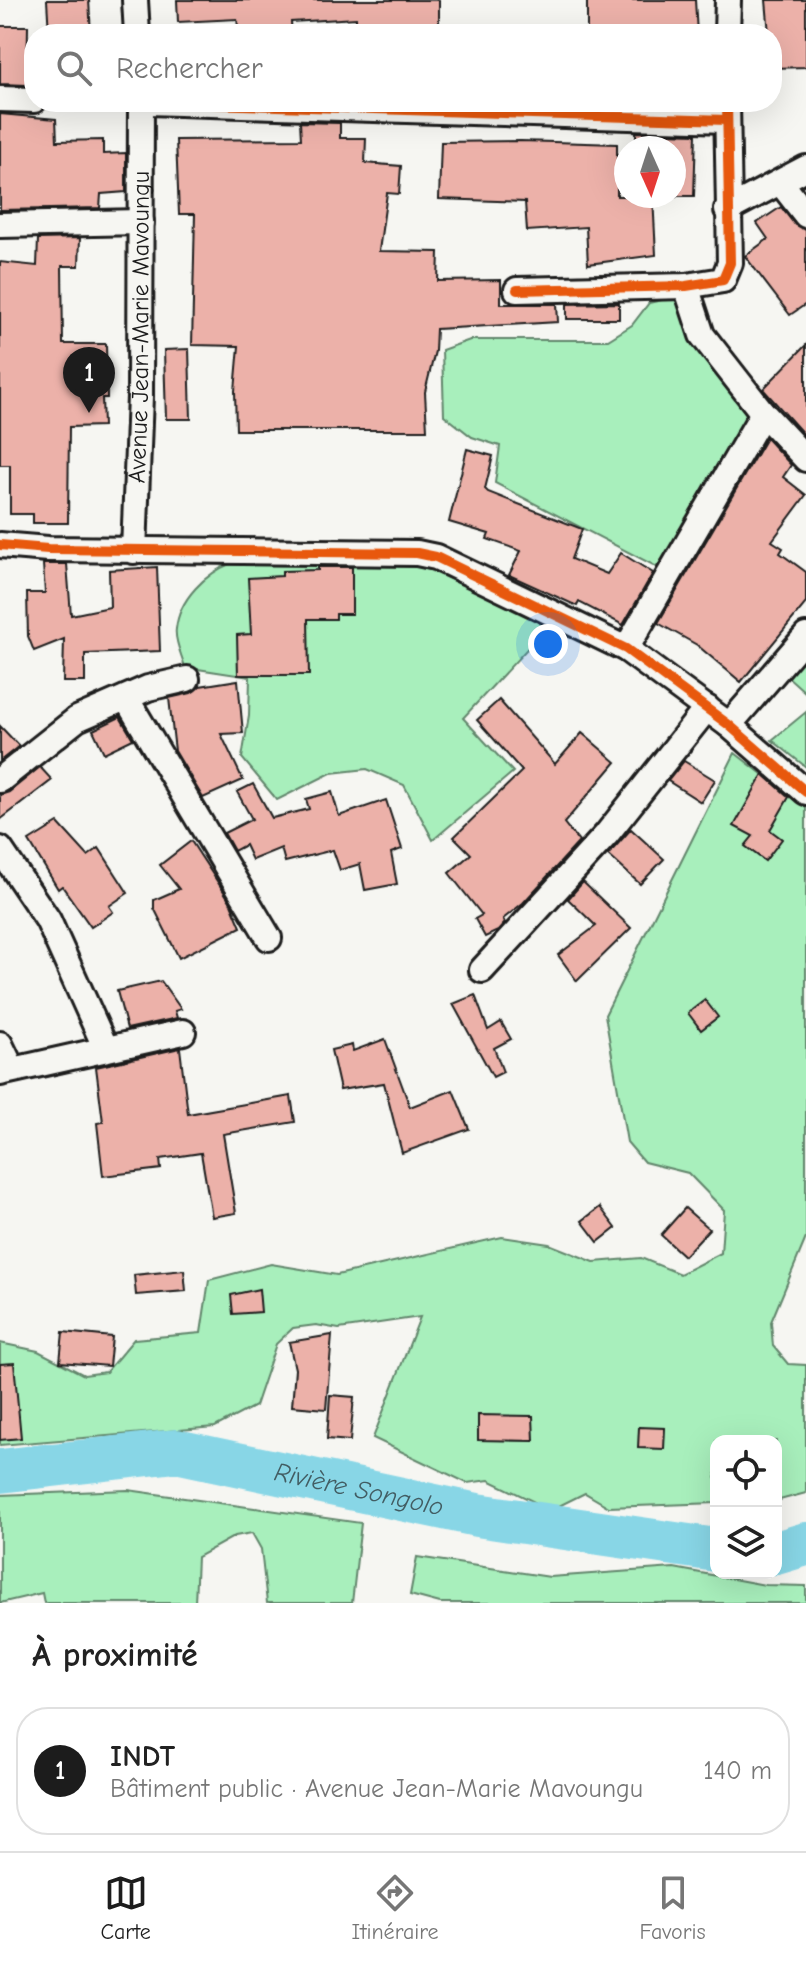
<!DOCTYPE html>
<html lang="fr">
<head>
<meta charset="utf-8">
<style>
	body { margin:0; font-family:"Comic Neue",sans-serif; background:#f6f6f6; color:#222 }
	.controls { position:absolute; right:24px; bottom:24px; display:grid; overflow:hidden; border-radius:16px; box-shadow:0 8px 32px #0002 }
	.controls button { width:72px; height:72px; display:grid; place-items:center; padding:0; border:0; border-bottom:2px solid #e0e0e0; background:#fff; color:#222; font:40px sans-serif }
	.compass { position:absolute; left:614px; top:136px; width:72px; height:72px; border-radius:50%; background:#fff; box-shadow:0 8px 32px #0002; rotate:177deg }
	.you { position:absolute; left:548px; top:644px; width:28px; height:28px; margin:-20px; border:6px solid #fff; border-radius:50%; background:#1a73e8; box-shadow:0 0 0 12px #1a73e833 }
	.badge { display:grid; place-items:center; width:52px; height:52px; border-radius:50%; background:#1c1c1c; color:#fff; font-size:26px; font-weight:700 }
	.pin { position:absolute; translate:-50% -66px; filter:drop-shadow(0 2px 4px #0008) }
	.pin::after { content:''; position:absolute; top:42px; width:28px; height:24px; background:inherit; clip-path:polygon(0 0,100% 0,50% 100%) }
	.list { margin:0; padding:0; list-style:none }
	h2 { display:flex; justify-content:space-between; align-items:center; height:104px; margin:0; padding:0 32px; font-size:34px }
	h2 small { font-size:26px; font-weight:400; color:#767676 }
	.list li { display:grid; grid-template-columns:52px 1fr auto; gap:24px; align-items:center; box-sizing:border-box; height:128px; margin:0 16px 16px; padding:0 16px; border:2px solid #e0e0e0; border-radius:32px }
	.list b { display:block; font-size:30px; white-space:nowrap }
	.list p { margin:0; font-size:26px; white-space:nowrap; color:#767676 }
	.list em { font-size:26px; font-style:normal; color:#767676 }
	.icon { flex:none; width:44px; height:44px; fill:none; stroke:currentColor; stroke-width:2; stroke-linecap:round; stroke-linejoin:round }
	.map { position:relative; flex:none; width:806px; height:1603px; overflow:hidden }
	.search { position:absolute; background:#fff; box-shadow:0 8px 32px #0002; left:24px; right:24px; top:24px; height:88px; display:flex; align-items:center; gap:20px; box-sizing:border-box; padding:0 28px; border-radius:32px; color:#767676; font-size:30px }
	.sheet { height:248px; background:#fff }
	nav { display:flex; justify-content:space-around; align-items:center; box-sizing:border-box; height:112px; border-top:2px solid #e0e0e0; background:#fff; font-size:22px; color:#767676 }
	nav a { display:grid; justify-items:center; gap:4px }
	nav .on { color:#1c1c1c }
	.map>svg:first-child { display:block }
</style>
</head>
<body>
<div class="map">
<svg width="806" height="1603" viewBox="0 0 806 1603">
	<rect width="100%" height="100%" fill="#f6f6f2"/>
	<filter id="ink" filterUnits="userSpaceOnUse"><feTurbulence type="fractalNoise" baseFrequency=".0125" numOctaves="2"/><feDisplacementMap in="SourceGraphic" scale="16" xChannelSelector="R" yChannelSelector="G"/><feConvolveMatrix kernelMatrix="1 2 1 2 8 2 1 2 1" color-interpolation-filters="sRGB"/></filter>
	<g filter="url(#ink)">
		<g fill="#a8efbc" stroke="#62866c" stroke-width="2">
			<path d="M679 296 754 419 657 567 495 483 500 446 472 437 444 415 442 350 470 340H608L632 325 649 303Z"/>
			<path d="M232 563 418 565 551 623 463 718 513 772 433 840 404 785 367 769 331 773 277 800 242 758 249 716 250 677 185 667C182 656 174 640 176 629 179 599 206 573 232 563Z"/>
			<path d="M806 654V693L787 676Z"/>
			<path d="M806 712V767L772 740Z"/>
			<path d="M735 753 806 808V1238L771 1322 773 1346 788 1364 806 1365V1493L776 1501V1441H716V1503L609 1507 585 1493 551 1510 489 1480 467 1483 373 1438 420 1317 339 1329 316 1325 293 1328 276 1344 255 1406 215 1427 0 1445V1343L38 1351 84 1375 106 1372 134 1339 201 1333 209 1280 271 1264 337 1275 502 1237 549 1244 594 1262 641 1258 680 1274 721 1253 724 1210 688 1173 644 1162 627 1142 605 1015Z"/>
			<path d="M128 1490 361 1523 352 1603H267L261 1549 252 1533 235 1536 197 1557 195 1603H44L42 1593 0 1603V1495Z"/>
			<path d="M417 1557 550 1577 674 1568 765 1585 806 1586V1603H440L410 1595Z"/>
		</g>
		<g fill="none" stroke-linecap="round" stroke-linejoin="round">
			<g stroke="#88d6e6" stroke-width="44">
				<path id="s1" d="M0 1471 176 1451 477 1515 716 1550"/>
				<path d="M776 1553 806 1544"/>
			</g>
		</g>
		<g fill="#ecb1a9" stroke="#1c1c1c" stroke-width="2">
			<path d="M47 0H89L91 34H49Z"/>
			<path d="M177 0H439V34H356V18L291 22 292 34H239L237 19 178 22Z"/>
			<path d="M587 0H695L697 34H587Z"/>
			<path d="M766 0H806V67L772 68Z"/>
			<path d="M0 26H28L27 85 0 84Z"/>
			<path d="M0 114 56 119 57 141 103 140V154L126 153V192L101 194 100 208 0 210Z"/>
			<path d="M300 122 340 123V138H366L365 163 401 166 399 194 387 193 379 251 439 252 438 281 501 280V304H557L558 322 436 329 435 351 425 392 427 430H236L235 391 239 346 192 345 195 214H179L176 140 301 139Z"/>
			<path d="M636 132 696 134 694 196H674V148H636Z"/>
			<path d="M521 141 617 144V196H653L656 255 588 264 586 227 527 231 525 202 439 199 441 142Z"/>
			<path d="M781 207 795 225 806 230V304L790 315 745 256 768 239 757 223Z"/>
			<path d="M80 238 79 266H62L63 344H106L107 398H102L103 426 69 427 68 523H33V514H10V465H0V262L37 266 38 239Z"/>
			<path d="M619 303V319H567V304Z"/>
			<path d="M806 345V437L763 389Z"/>
			<path d="M189 349 191 419H166L164 350Z"/>
			<path d="M766 438 791 465 783 477 806 495 772 541 783 548 780 553 806 572V603L741 682 697 645 658 623Z"/>
			<path d="M467 449 493 456 485 489 488 492 582 529 571 559 607 574 621 553 653 573 623 625 579 602 577 606 509 575 521 551 487 539 489 534 449 522Z"/>
			<path d="M43 564H67L71 615 110 607 109 570 157 567 160 651 85 654V682H63L64 639 34 651 28 636 27 593H45Z"/>
			<path d="M318 567H352V614H336V619H308L309 675H238L237 635 251 634 248 578 282 576V571L318 570Z"/>
			<path d="M238 680 243 733 221 734 243 780 203 798 175 751 169 698 191 693 200 686Z"/>
			<path d="M499 700 555 764 582 733 616 762 564 823 579 842 523 903 503 919 505 923 498 931 485 937 475 919 482 915 449 873 471 854 454 837 522 771 477 720Z"/>
			<path d="M120 717 133 739 104 753 93 730Z"/>
			<path d="M0 726 19 746 0 761Z"/>
			<path d="M684 761 715 780 701 802 668 781Z"/>
			<path d="M40 767 52 780 0 820V795L9 792Z"/>
			<path d="M763 774 789 797 770 830 782 839 765 861 745 846 753 836 734 826Z"/>
			<path d="M253 784 272 818 309 809 306 799 332 792 339 816 386 800 402 849 391 853 397 884 365 890 360 864 340 870 333 850 285 862 281 848 252 860 245 845 234 851 224 833 252 819 237 792Z"/>
			<path d="M58 823 88 856 99 848 128 893 109 906 113 912 91 927 62 886 58 889 29 841Z"/>
			<path d="M631 829 664 859 640 884 608 855Z"/>
			<path d="M191 841 230 901 241 927 179 958 154 908V900L179 889 160 865Z"/>
			<path d="M583 882 631 928 577 981 558 955 596 926 568 899Z"/>
			<path d="M161 981 181 1009 175 1011 177 1018 127 1029 117 991Z"/>
			<path d="M475 995 488 1030 501 1022 511 1039 494 1048 503 1072 493 1077 453 1004Z"/>
			<path d="M705 1000 718 1017 701 1030 688 1013Z"/>
			<path d="M385 1039 410 1107 453 1090 469 1129 402 1153 384 1083 340 1090 331 1050 352 1045 353 1051Z"/>
			<path d="M180 1048 188 1114 291 1096 295 1122 223 1134 236 1213 212 1217 201 1153 160 1159 161 1169 103 1176 97 1123 103 1122 96 1067Z"/>
			<path d="M600 1207 616 1228 598 1242 582 1221Z"/>
			<path d="M685 1208 709 1229 684 1256 661 1235Z"/>
			<path d="M184 1270 186 1291 136 1295 134 1275Z"/>
			<path d="M259 1289 261 1312 233 1314 231 1295Z"/>
			<path d="M63 1332 112 1337 109 1366 60 1362Z"/>
			<path d="M332 1335 326 1409 292 1406 295 1369 289 1342Z"/>
			<path d="M14 1363 21 1438 0 1440V1364Z"/>
			<path d="M330 1395 354 1397 350 1441 327 1439Z"/>
			<path d="M478 1415 533 1416 534 1441 478 1440Z"/>
			<path d="M639 1427 665 1428 664 1449 638 1448Z"/>
		</g>
		<g fill="none" stroke-linecap="round" stroke-linejoin="round">
			<defs>
				<g id="street">
					<path d="M135 0 137 34"/>
					<path d="M727 34 728 0"/>
					<path d="M0 99 34 100"/>
					<path d="M148 102 727 120"/>
					<path d="M781 183 806 215"/>
					<path d="M727 210 806 168"/>
					<path d="M0 225 141 222"/>
					<path d="M686 286 702 335 763 413 806 459"/>
					<path d="M517 290 686 286 723 280 730 263 727 102"/>
					<path d="M0 545 48 549 417 553 436 557 626 649 729 725 806 792"/>
					<path id="s2" d="M134 551 140 396 141 102"/>
					<path d="M626 649 763 413"/>
					<path d="M126 698 269 938"/>
					<path d="M729 725 806 636"/>
					<path d="M0 780 77 719 148 688 187 679"/>
					<path d="M0 849 48 920 106 1049"/>
					<path d="M482 970 606 835 707 708"/>
					<path d="M0 1044 12 1069"/>
					<path d="M0 1073 183 1032"/>
				</g>
			</defs>
			<use href="#street" stroke="#1c1c1c" stroke-width="30"/>
			<use href="#street" stroke="#f6f6f2" stroke-width="24"/>
			<defs>
				<g id="cycleway">
					<path d="M148 102 727 120"/>
					<path d="M517 290 686 286 723 280 730 263 727 102"/>
					<path d="M0 545 48 549 417 553 436 557 626 649 729 725 806 792"/>
				</g>
			</defs>
			<use href="#cycleway" stroke="#f6f6f2" stroke-width="15"/>
			<use href="#cycleway" stroke="#e8590c" stroke-width="10"/>
		</g>
	</g>
	<g text-anchor="middle" dominant-baseline="central" stroke-width="6" stroke-linejoin="round" paint-order="stroke">
		<g font-size="24" fill="#1c1c1c" stroke="#f6f6f2">
			<text stroke="none"><textPath href="#s2" startOffset="224">Avenue Jean-Marie Mavoungu</textPath></text>
		</g>
		<g font-size="26" font-style="italic" fill="#425d63" stroke="#f6f6f2">
			<text stroke="none"><textPath href="#s1" startOffset="364">Rivière Songolo</textPath></text>
		</g>
	</g>
</svg>
<div class="controls">
<button><svg class="icon" aria-label="locate" viewBox="0 0 24 24"><circle cx="12" cy="12" r="6"/><path d="M12 2v4M12 18v4M2 12h4M18 12h4"/></svg></button>
<button><svg class="icon" aria-label="layers" viewBox="0 0 24 24"><path d="M12 4l9 5-9 5-9-5zM3 14l9 5 9-5"/></svg></button>
</div>
<svg class="compass" viewBox="-18 -18 36 36"><path d="M0-13l5 13h-10z" fill="#e53935"/><path d="M0 13l5-13h-10z" fill="#767676"/></svg>
<div class="you"></div>
<div class="pin badge" style="left:89px;top:413px">1</div>
<div class="search"><svg class="icon" aria-label="search" viewBox="0 0 24 24"><circle cx="10" cy="10" r="6"/><path d="M15 15l6 6"/></svg>Rechercher</div>
</div>
<section class="sheet">
<h2>À proximité<small></small></h2>
<ul class="list">
<li><span class="badge">1</span><div><b>INDT</b><p>Bâtiment public · Avenue Jean-Marie Mavoungu</p></div><em>140 m</em></li>
</ul>
</section>
<nav>
<a class="on"><svg class="icon" aria-label="map" viewBox="0 0 24 24"><path d="M3 6l6-2 6 2 6-2v14l-6 2-6-2-6 2zM9 4v14M15 6v14"/></svg>Carte</a>
<a><svg class="icon" aria-label="directions" viewBox="0 0 24 24"><path d="M12 3l9 9-9 9-9-9zM9 14v-3h6M13 9l2 2-2 2"/></svg>Itinéraire</a>
<a><svg class="icon" aria-label="saved" viewBox="0 0 24 24"><path d="M7 4h10v16l-5-4-5 4z"/></svg>Favoris</a>
</nav>
</body>
</html>
